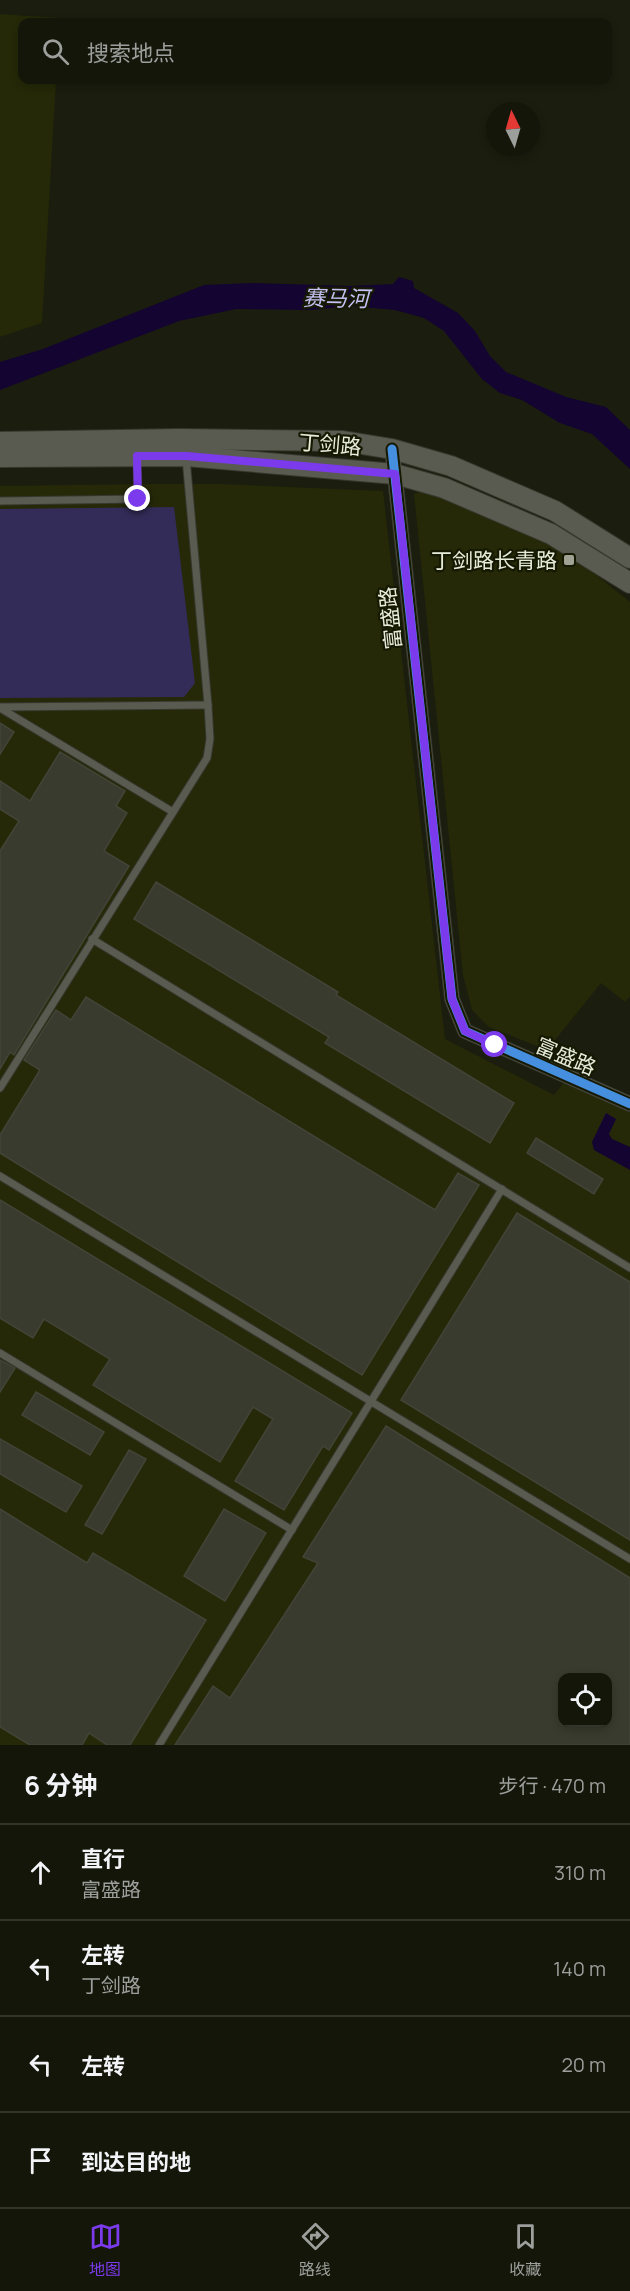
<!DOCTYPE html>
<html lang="zh">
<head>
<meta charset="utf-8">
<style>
	body { margin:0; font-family:Manrope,"Noto Sans SC",sans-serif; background:#1d1f13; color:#f1f3f6 }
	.controls { position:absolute; right:18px; bottom:18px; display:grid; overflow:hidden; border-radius:12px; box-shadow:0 3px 9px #0003 }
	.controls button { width:54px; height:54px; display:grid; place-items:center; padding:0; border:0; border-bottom:2px solid #33352b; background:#14160a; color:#f1f3f6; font:30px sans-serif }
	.compass { position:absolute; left:486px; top:102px; width:54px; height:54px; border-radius:50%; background:#14160a; box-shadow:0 3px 9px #0003; rotate:355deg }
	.stop { position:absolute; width:18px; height:18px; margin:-14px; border:4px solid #7c3aed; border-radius:50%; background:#fff }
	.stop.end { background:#7c3aed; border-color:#fff; box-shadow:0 2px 6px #0008 }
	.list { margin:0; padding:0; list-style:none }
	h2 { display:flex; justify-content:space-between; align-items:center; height:78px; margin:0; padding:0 24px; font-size:26px }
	h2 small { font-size:20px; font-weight:400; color:#9d9f9c }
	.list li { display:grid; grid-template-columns:39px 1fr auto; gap:18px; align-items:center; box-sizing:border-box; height:96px; padding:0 24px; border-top:2px solid #33352b }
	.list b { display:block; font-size:22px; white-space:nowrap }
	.list p { margin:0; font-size:20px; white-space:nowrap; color:#9d9f9c }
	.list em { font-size:20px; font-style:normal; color:#9d9f9c }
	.icon { flex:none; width:33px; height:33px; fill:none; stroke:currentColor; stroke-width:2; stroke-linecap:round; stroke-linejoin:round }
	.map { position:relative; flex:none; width:630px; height:1745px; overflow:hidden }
	.search { position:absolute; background:#14160a; box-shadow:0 3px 9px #0003; left:18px; right:18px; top:18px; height:66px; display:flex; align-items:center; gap:15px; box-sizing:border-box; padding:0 21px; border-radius:12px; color:#9d9f9c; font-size:22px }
	.sheet { height:462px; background:#14160a }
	nav { display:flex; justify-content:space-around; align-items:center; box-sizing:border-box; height:84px; border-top:2px solid #33352b; background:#14160a; font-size:16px; color:#9d9f9c }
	nav a { display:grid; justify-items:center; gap:3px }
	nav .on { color:#7c3aed }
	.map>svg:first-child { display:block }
</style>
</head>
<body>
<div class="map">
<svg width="630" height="1745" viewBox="0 0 630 1745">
	<rect width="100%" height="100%" fill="#1b1d0e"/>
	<g fill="#252908" fill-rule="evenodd">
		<path d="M0 14 60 18 59 22H22V80H56L42 323 0 337Z"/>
		<path d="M149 484H219L383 491 445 1039 554 1095 564 1082 630 1110V1745H0V486ZM562 1678H608V1722H562Z"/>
		<path d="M425 490 503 521 574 557 630 602V996L625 1002 601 983 547 1050 489 1027 472 1010 463 975 414 494Z"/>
	</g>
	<path fill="#332c58" d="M174 507 195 683 184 697 0 698V509Z"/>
	<g fill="#130432">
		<path d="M399 277 413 281 414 288 458 313 475 331 490 356 506 372 566 397 606 407 630 430V469L592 434 560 423 522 400 500 393 482 379 444 331 424 318 395 310 352 306 311 310 236 309 179 321 0 390V362L43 349 204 285 251 283 350 286 393 284Z"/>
		<path d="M606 1113 616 1119 609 1134 612 1139 630 1147V1170L594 1150 592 1142Z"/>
	</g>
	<g fill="#393b2e" stroke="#424437" stroke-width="1.5" fill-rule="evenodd">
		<path d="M0 723 14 732 0 754Z"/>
		<path d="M60 752 125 791 116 806 127 813 104 851 129 866 14 1055 10 1052 0 1069V851L19 821 0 809V781L30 801Z"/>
		<path d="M156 882 338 992 336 995 514 1103 490 1143 325 1043 329 1037 134 919Z"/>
		<path d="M86 997 435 1210 458 1173 479 1185 362 1375 0 1153V1135L40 1070 24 1060 56 1010 71 1020Z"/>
		<path d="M536 1138 603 1179 594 1194 527 1153Z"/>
		<path d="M0 1200 352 1413 329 1450 323 1446 284 1510 235 1481 273 1419 253 1407 220 1462 93 1385 110 1359 44 1319 33 1338 0 1318Z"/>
		<path d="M517 1213 630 1282V1540L401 1400Z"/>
		<path d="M0 1360 15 1368 0 1392Z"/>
		<path d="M36 1392 104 1432 90 1455 22 1415Z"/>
		<path d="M386 1426 630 1578V1745H175L213 1686 230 1698 318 1563 303 1557ZM562 1677H608V1722H562Z"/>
		<path d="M0 1439 82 1486 66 1512 0 1474Z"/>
		<path d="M129 1450 146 1459 102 1534 85 1525Z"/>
		<path d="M0 1509 87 1563 93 1553 206 1620 130 1745H107L89 1733 82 1745H30L0 1727Z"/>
		<path d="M224 1509 266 1533 225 1601 184 1576Z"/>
	</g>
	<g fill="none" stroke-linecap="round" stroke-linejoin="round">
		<defs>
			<g id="lane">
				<path d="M0 501 138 499 137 459"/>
				<path d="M0 707 208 705"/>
				<path d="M0 708 173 812"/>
				<path d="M92 939 630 1268"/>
				<path d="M0 1088 207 758 210 739 208 705 186 458"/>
				<path d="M0 1176 630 1559"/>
				<path d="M0 1353 292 1530"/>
				<path d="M159 1745 502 1189"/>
			</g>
			<path id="street" d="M392 449 452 999 465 1031 630 1104"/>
			<g id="secondary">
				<path d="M0 442 179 439 343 441 392 449 451 466 555 511 630 558"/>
				<path d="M0 457 186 456 395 474 444 488 551 534 630 583"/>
			</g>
		</defs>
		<use href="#lane" stroke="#37382e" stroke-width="9"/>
		<use href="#street" stroke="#37382e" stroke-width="16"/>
		<use href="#secondary" stroke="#37382e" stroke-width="22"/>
		<use href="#lane" stroke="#5a5b50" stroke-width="7"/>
		<use href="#street" stroke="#5a5b50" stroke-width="14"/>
		<use href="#secondary" stroke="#5a5b50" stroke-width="20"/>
		<defs>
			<path id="cycleway" d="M392 449 452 999 465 1031 630 1104"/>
		</defs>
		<use href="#cycleway" stroke="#161901" stroke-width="13"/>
		<use href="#cycleway" stroke="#468fdf" stroke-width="9"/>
	</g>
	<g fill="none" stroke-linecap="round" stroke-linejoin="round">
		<path stroke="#7c3aed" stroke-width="8" d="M138 499 137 456H186L395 474 452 999 465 1031 495 1045"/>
	</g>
	<rect fill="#a0a393" stroke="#161901" stroke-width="2" x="563" y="554" width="12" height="12" rx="3"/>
	<g text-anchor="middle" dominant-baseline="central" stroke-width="4.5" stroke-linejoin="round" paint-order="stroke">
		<g font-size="21" fill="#e7ebda" stroke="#161901">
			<text transform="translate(330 444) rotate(5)">丁剑路</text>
			<text transform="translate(390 618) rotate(-96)">富盛路</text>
			<text transform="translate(566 1056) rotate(23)">富盛路</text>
		</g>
		<g font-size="21" fill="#e7ebda" stroke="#161901" text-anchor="end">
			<text x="557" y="560">丁剑路长青路</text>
		</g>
		<g font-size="22" font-style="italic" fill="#c4c0f5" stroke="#161901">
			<text transform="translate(336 298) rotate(1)">赛马河</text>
		</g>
	</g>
</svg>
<div class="controls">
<button><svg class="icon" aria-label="locate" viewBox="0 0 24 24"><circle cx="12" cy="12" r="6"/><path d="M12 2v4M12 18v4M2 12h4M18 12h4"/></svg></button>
</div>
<svg class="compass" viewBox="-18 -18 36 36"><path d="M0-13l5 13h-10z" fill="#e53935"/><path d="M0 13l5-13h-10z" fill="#9d9f9c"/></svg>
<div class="stop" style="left:495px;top:1045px"></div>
<div class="stop end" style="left:138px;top:499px"></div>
<div class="search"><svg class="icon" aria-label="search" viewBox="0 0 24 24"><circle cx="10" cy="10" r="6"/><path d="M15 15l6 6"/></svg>搜索地点</div>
</div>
<section class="sheet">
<h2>6 分钟<small>步行 · 470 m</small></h2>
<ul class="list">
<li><svg class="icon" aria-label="ahead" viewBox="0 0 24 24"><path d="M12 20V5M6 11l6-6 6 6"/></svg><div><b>直行</b><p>富盛路</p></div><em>310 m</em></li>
<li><svg class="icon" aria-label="left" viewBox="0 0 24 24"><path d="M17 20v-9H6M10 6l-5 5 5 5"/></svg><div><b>左转</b><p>丁剑路</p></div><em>140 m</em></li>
<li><svg class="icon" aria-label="left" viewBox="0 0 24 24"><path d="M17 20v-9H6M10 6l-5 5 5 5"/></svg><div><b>左转</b></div><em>20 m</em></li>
<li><svg class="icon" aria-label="arrive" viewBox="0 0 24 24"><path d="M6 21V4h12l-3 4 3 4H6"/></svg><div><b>到达目的地</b></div></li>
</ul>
</section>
<nav>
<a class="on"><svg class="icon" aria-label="map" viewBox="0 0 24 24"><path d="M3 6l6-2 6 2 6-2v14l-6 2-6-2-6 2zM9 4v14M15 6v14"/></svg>地图</a>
<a><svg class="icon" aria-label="directions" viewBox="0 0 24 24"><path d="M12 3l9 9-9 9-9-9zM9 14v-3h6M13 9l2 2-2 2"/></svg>路线</a>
<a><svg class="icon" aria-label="saved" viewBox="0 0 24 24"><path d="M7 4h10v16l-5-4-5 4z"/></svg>收藏</a>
</nav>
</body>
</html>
